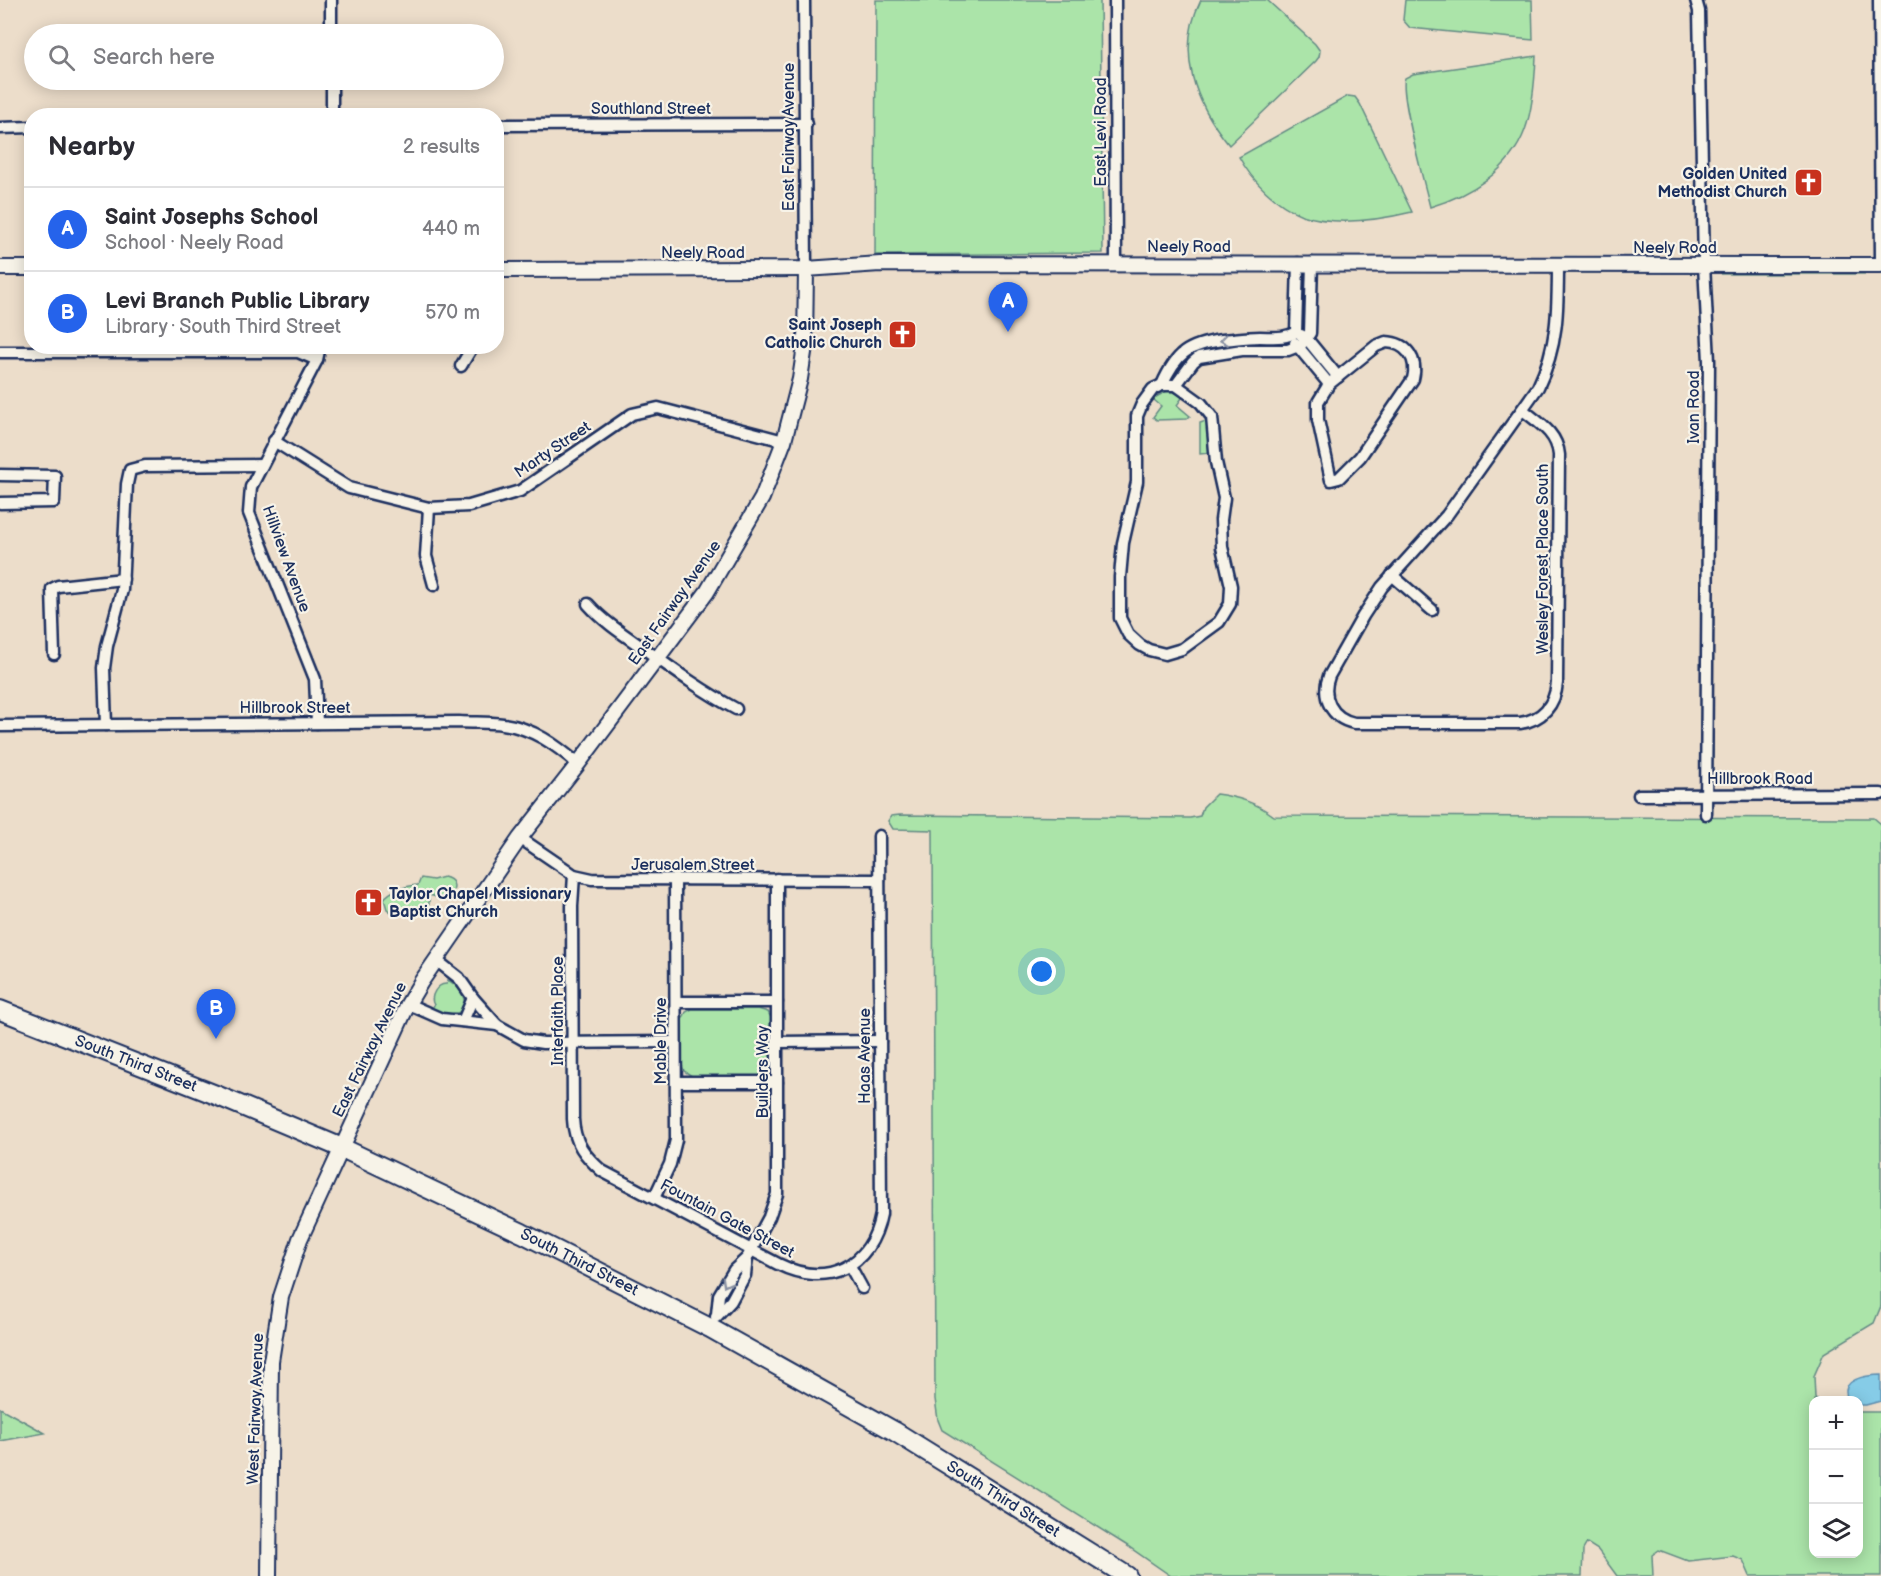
<!DOCTYPE html>
<html lang="en">
<head>
<meta charset="utf-8">
<style>
	body { margin:0; font-family:"Balsamiq Sans",sans-serif; background:#f7f7f7; color:#2b2b33 }
	.controls { position:absolute; right:18px; bottom:18px; display:grid; overflow:hidden; border-radius:12px; box-shadow:0 3px 15px #0003 }
	.controls button { width:54px; height:54px; display:grid; place-items:center; padding:0; border:0; border-bottom:2px solid #e1e1e2; background:#fff; color:#2b2b33; font:30px sans-serif }
	.you { position:absolute; left:1042px; top:972px; width:21px; height:21px; margin:-15px; border:4px solid #fff; border-radius:50%; background:#1a73e8; box-shadow:0 0 0 9px #1a73e833 }
	.badge { display:grid; place-items:center; width:39px; height:39px; border-radius:50%; background:#2563eb; color:#fff; font-size:20px; font-weight:700 }
	.pin { position:absolute; translate:-50% -50px; filter:drop-shadow(0 2px 3px #0008) }
	.pin::after { content:''; position:absolute; top:32px; width:21px; height:18px; background:inherit; clip-path:polygon(0 0,100% 0,50% 100%) }
	.list { margin:0; padding:0; list-style:none }
	h2 { display:flex; justify-content:space-between; align-items:center; height:78px; margin:0; padding:0 24px; font-size:26px }
	h2 small { font-size:20px; font-weight:400; color:#7c7c81 }
	.list li { display:grid; grid-template-columns:39px 1fr auto; gap:18px; align-items:center; box-sizing:border-box; height:84px; padding:0 24px; border-top:2px solid #e1e1e2 }
	.list b { display:block; font-size:22px; white-space:nowrap }
	.list p { margin:0; font-size:20px; white-space:nowrap; color:#7c7c81 }
	.list em { font-size:20px; font-style:normal; color:#7c7c81 }
	.icon { flex:none; width:33px; height:33px; fill:none; stroke:currentColor; stroke-width:2; stroke-linecap:round; stroke-linejoin:round }
	.map { position:relative; flex:none; width:1881px; height:1576px; overflow:hidden }
	.search { position:absolute; background:#fff; box-shadow:0 3px 15px #0003; left:24px; top:24px; width:480px; height:66px; display:flex; align-items:center; gap:15px; box-sizing:border-box; padding:0 21px; border-radius:33px; color:#7c7c81; font-size:22px }
	.panel { position:absolute; background:#fff; box-shadow:0 3px 15px #0003; left:24px; top:108px; width:480px; height:246px; border-radius:24px }
	.map>svg:first-child { display:block }
</style>
</head>
<body>
<div class="map">
<svg width="1881" height="1576" viewBox="0 0 1881 1576">
	<rect width="100%" height="100%" fill="#ecddca"/>
	<filter id="ink" filterUnits="userSpaceOnUse"><feTurbulence type="fractalNoise" baseFrequency=".0167" numOctaves="2"/><feDisplacementMap in="SourceGraphic" scale="12" xChannelSelector="R" yChannelSelector="G"/><feConvolveMatrix kernelMatrix="1 2 1 2 8 2 1 2 1" color-interpolation-filters="sRGB"/></filter>
	<g filter="url(#ink)">
		<g fill="#abe4a9" stroke="#638a84" stroke-width="1.5">
			<path d="M876 0H1100L1103 253 875 255Z"/>
			<path d="M1201 0H1267L1315 44 1320 51 1319 57 1316 61 1229 145C1195 103 1175 52 1201 0Z"/>
			<path d="M1405 0H1532L1533 40 1410 28 1403 20Z"/>
			<path d="M1536 56C1535 80 1533 108 1525 130 1510 171 1470 195 1430 207 1425 186 1399 92 1405 78L1413 74Z"/>
			<path d="M1348 96 1355 97 1360 104 1412 212C1379 220 1335 226 1302 215 1276 205 1252 181 1239 157Z"/>
			<path d="M1725 273H1861L1865 274H1721Z"/>
			<path d="M1167 391 1174 392 1182 396V398L1177 405 1190 416 1187 419 1157 420 1153 417 1161 406 1154 400V398Z"/>
			<path d="M1206 421 1208 422 1209 453 1200 454V423Z"/>
			<path d="M1216 794C1238 797 1255 802 1274 816L1874 818 1881 824V1306L1874 1323 1824 1353 1814 1376 1815 1398 1818 1400H1814V1554H1858L1859 1412H1881V1576H1750L1743 1560 1733 1556 1688 1561 1659 1550 1652 1555 1653 1576H1617L1598 1550 1587 1543 1583 1550 1582 1576H1171L1126 1545 942 1430 938 1420 935 1399 933 830 893 829 888 821 891 816 900 815 1190 818 1200 816 1203 807Z"/>
			<path d="M444 877C454 879 456 886 452 894L440 898 429 895V904L423 913 412 916 403 913 394 914 387 909 384 899C391 889 407 886 418 885L421 878 433 880Z"/>
			<path d="M448 980C459 986 467 998 464 1010 454 1016 441 1014 432 1008L434 1005C429 997 437 983 447 984Z"/>
			<path d="M692 1009H758L768 1012 771 1018V1064L768 1071 759 1076H692L684 1071 682 1065V1020L686 1012Z"/>
			<path d="M0 1408 45 1433 0 1441Z"/>
		</g>
		<path fill="#86cce7" stroke="#5b8db0" stroke-width="1.5" d="M1881 1375V1401L1866 1405H1859L1858 1400H1847C1847 1400 1846 1391 1846 1390 1848 1377 1871 1375 1881 1375Z"/>
		<g fill="none" stroke-linecap="round" stroke-linejoin="round">
			<defs>
				<g id="minor">
					<path d="M331 0V34"/>
					<path d="M804 0 806 269"/>
					<path d="M1115 0 1116 264"/>
					<path d="M1696 0 1699 11 1704 265 1709 361 1706 814"/>
					<path d="M1879 0 1881 260"/>
					<path d="M332 80V116"/>
					<path d="M496 125 806 124"/>
					<path d="M0 128 32 127"/>
					<path d="M1301 335 1307 339 1338 377"/>
					<path d="M1386 342C1407 343 1418 359 1413 379L1360 457 1339 478 1331 480 1318 420V402L1329 384 1376 346Z"/>
					<path d="M1295 343 1329 384"/>
					<path d="M0 352H298L317 360"/>
					<path d="M461 366 473 346"/>
					<path d="M1162 385H1176L1201 403 1212 417 1216 462 1224 498 1221 520 1222 547 1231 586 1230 604 1219 622 1182 649 1165 654 1149 650 1140 645 1128 634 1120 618V577L1123 543 1137 482V416L1142 404 1153 389Z"/>
					<path d="M1162 385C1176 353 1188 345 1222 340 1235 339 1247 337 1260 337 1273 337 1285 339 1296 332L1298 263"/>
					<path d="M1176 385 1193 362 1199 357 1242 350H1288L1301 345 1310 333 1312 263"/>
					<path d="M1523 410C1539 423 1557 433 1559 455L1557 683C1555 705 1542 720 1520 723H1354C1331 718 1321 697 1329 676L1363 616 1382 587 1447 515 1538 387C1558 346 1558 309 1558 264"/>
					<path d="M274 441 349 488 429 508 469 506 520 491 632 414 658 408 784 441"/>
					<path d="M0 475 55 476 54 502 0 503"/>
					<path d="M429 508 426 556 434 585"/>
					<path d="M1392 575 1432 610"/>
					<path d="M588 604C605 623 626 636 646 650 675 671 704 692 736 709"/>
					<path d="M54 654 52 589 58 586 123 579"/>
					<path d="M317 723 315 679 249 513 251 487 317 360 320 346"/>
					<path d="M106 725 104 668 107 646 122 590 127 484 130 470 145 466 262 465"/>
					<path d="M0 726 459 722C474 723 489 722 503 724 533 728 556 745 578 764"/>
					<path d="M1639 795 1881 794"/>
					<path d="M520 838 567 870 574 875 592 879 879 880"/>
					<path d="M574 875 572 906 573 1119C574 1143 585 1156 602 1171L778 1264C826 1288 871 1268 881 1214L879 836"/>
					<path d="M436 960 459 978 473 998 497 1025 524 1040 543 1043 675 1042"/>
					<path d="M676 1002H777"/>
					<path d="M408 1004 442 1019 497 1025"/>
					<path d="M463 1021 473 998"/>
					<path d="M778 1042 880 1041"/>
					<path d="M676 1082H777"/>
					<path d="M654 1198 670 1164 676 1140 675 880"/>
					<path d="M850 1266 862 1288"/>
					<path d="M717 1314 719 1295 734 1270 747 1258 769 1217 777 1194V879"/>
					<path d="M716 1317 731 1301 745 1275 747 1258"/>
				</g>
				<g id="tertiary">
					<path d="M0 268H32"/>
					<path d="M496 270 806 269 880 264 1881 265"/>
					<path d="M269 1576 271 1361 281 1297 300 1239 408 1004 421 982 520 838 578 764 707 592 762 498 784 441 800 379 805 346 806 269"/>
				</g>
				<g id="trunk">
					<path id="s1" d="M0 1010 216 1095 342 1148 522 1233 710 1328 894 1431 1127 1576"/>
				</g>
			</defs>
			<use href="#minor" stroke="#1b2f5e" stroke-width="15"/>
			<use href="#tertiary" stroke="#1b2f5e" stroke-width="18"/>
			<use href="#trunk" stroke="#1b2f5e" stroke-width="22"/>
			<use href="#minor" stroke="#f7f3e8" stroke-width="10"/>
			<use href="#tertiary" stroke="#f7f3e8" stroke-width="14"/>
			<use href="#trunk" stroke="#f7f3e8" stroke-width="18"/>
		</g>
		<defs><path id="oneway-chevron" d="M-2-3.5L2.5 0L-2 3.5" fill="none" stroke-width="1.6" stroke-linecap="round" stroke-linejoin="round" transform="scale(1.5)"/></defs>
		<g stroke="#8991a3">
			<use href="#oneway-chevron" transform="translate(1224 340) rotate(172)"/>
			<use href="#oneway-chevron" transform="translate(726 1283) rotate(119)"/>
		</g>
	</g>
	<defs>
		<symbol id="church-square" viewBox="-11 -11 22 22"><rect x="-9" y="-9" width="18" height="18" rx="4" fill="#c8321e" stroke="#f7f3e8"/><path d="M-1.2-6h2.4v3.5h3.3v2.4h-3.3V6h-2.4V-.1h-3.3v-2.4h3.3Z" fill="#fff"/></symbol>
	</defs>
	<g fill-rule="evenodd">
		<use href="#church-square" x="1792" y="166" width="33" height="33"/>
		<use href="#church-square" x="886" y="318" width="33" height="33"/>
		<use href="#church-square" x="352" y="886" width="33" height="33"/>
	</g>
	<g text-anchor="middle" dominant-baseline="central" stroke-width="4.5" stroke-linejoin="round" paint-order="stroke">
		<g font-size="16" fill="#1b2f5e" stroke="#f7f3e8">
			<text x="651" y="109">Southland Street</text>
			<text transform="translate(1101 132) rotate(-90)">East Levi Road</text>
			<text transform="translate(789 137) rotate(-90)">East Fairway Avenue</text>
			<text x="1189" y="247">Neely Road</text>
			<text x="1675" y="248">Neely Road</text>
			<text x="703" y="253">Neely Road</text>
			<text transform="translate(1694 407) rotate(-90)">Ivan Road</text>
			<text transform="translate(553 450) rotate(-34)">Marty Street</text>
			<text transform="translate(286 559) rotate(70)">Hillview Avenue</text>
			<text transform="translate(1543 559) rotate(-90)">Wesley Forest Place South</text>
			<text transform="translate(675 603) rotate(-55)">East Fairway Avenue</text>
			<text x="295" y="708">Hillbrook Street</text>
			<text x="1760" y="779">Hillbrook Road</text>
			<text x="693" y="865">Jerusalem Street</text>
			<text transform="translate(558 1011) rotate(-90)">Interfaith Place</text>
			<text transform="translate(661 1041) rotate(-90)">Mable Drive</text>
			<text transform="translate(370 1050) rotate(-64)">East Fairway Avenue</text>
			<text transform="translate(865 1056) rotate(-90)">Haas Avenue</text>
			<text stroke="none"><textPath href="#s1" startOffset="146">South Third Street</textPath></text>
			<text transform="translate(763 1072) rotate(-90)">Builders Way</text>
			<text transform="translate(727 1219) rotate(28)">Fountain Gate Street</text>
			<text stroke="none"><textPath href="#s1" startOffset="632">South Third Street</textPath></text>
			<text transform="translate(256 1409) rotate(-88)">West Fairway Avenue</text>
			<text stroke="none"><textPath href="#s1" startOffset="1118">South Third Street</textPath></text>
		</g>
		<g font-size="16" font-weight="bold" fill="#1b2f5e" stroke="#f7f3e8" text-anchor="end">
			<text x="1787" y="174">Golden United<tspan x="1787" dy="18">Methodist Church</tspan></text>
			<text x="882" y="325">Saint Joseph<tspan x="882" dy="18">Catholic Church</tspan></text>
			<text x="389" y="894" text-anchor="start">Taylor Chapel Missionary<tspan x="389" dy="18">Baptist Church</tspan></text>
		</g>
	</g>
</svg>
<div class="controls">
<button>+</button>
<button>−</button>
<button><svg class="icon" aria-label="layers" viewBox="0 0 24 24"><path d="M12 4l9 5-9 5-9-5zM3 14l9 5 9-5"/></svg></button>
</div>
<div class="you"></div>
<div class="pin badge" style="left:1008px;top:332px">A</div>
<div class="pin badge" style="left:216px;top:1039px">B</div>
<div class="search"><svg class="icon" aria-label="search" viewBox="0 0 24 24"><circle cx="10" cy="10" r="6"/><path d="M15 15l6 6"/></svg>Search here</div>
<section class="panel">
<h2>Nearby<small>2 results</small></h2>
<ul class="list">
<li><span class="badge">A</span><div><b>Saint Josephs School</b><p>School · Neely Road</p></div><em>440 m</em></li>
<li><span class="badge">B</span><div><b>Levi Branch Public Library</b><p>Library · South Third Street</p></div><em>570 m</em></li>
</ul>
</section>
</div>
</body>
</html>
